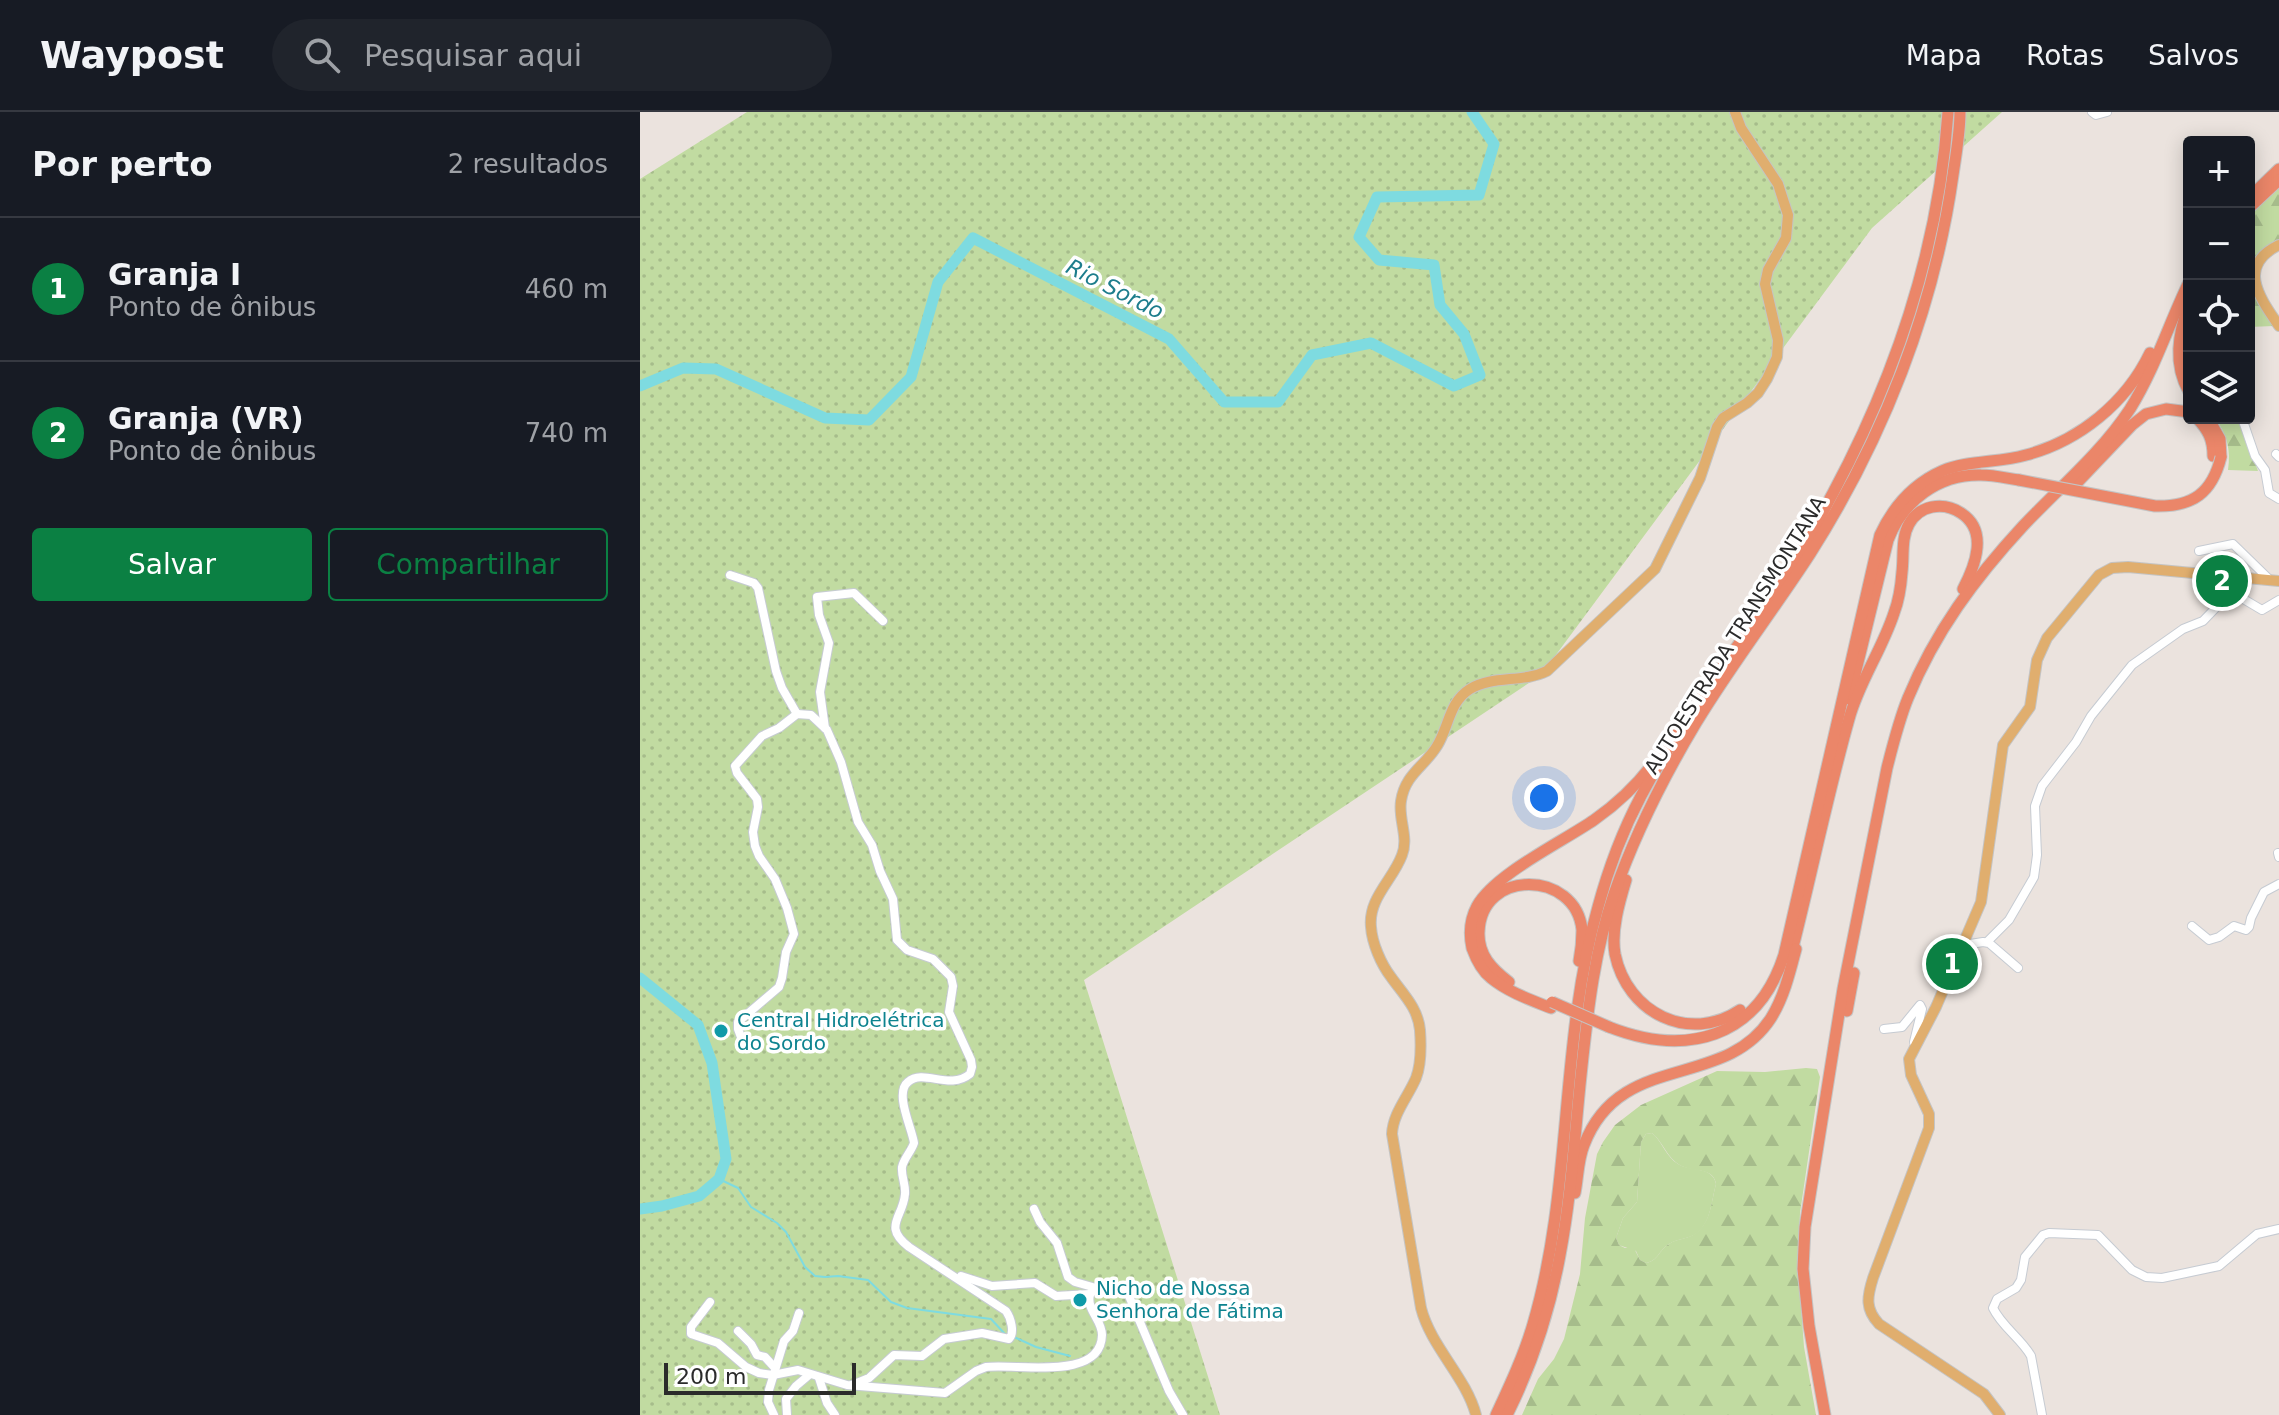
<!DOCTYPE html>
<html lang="pt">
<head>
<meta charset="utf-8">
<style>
	body { margin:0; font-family:"DejaVu Sans",sans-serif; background:#20242c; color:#f1f3f6 }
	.controls { position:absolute; right:24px; top:24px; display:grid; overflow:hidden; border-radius:8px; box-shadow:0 4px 20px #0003 }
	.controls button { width:72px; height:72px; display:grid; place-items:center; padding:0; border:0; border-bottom:2px solid #363941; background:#171b24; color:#f1f3f6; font:40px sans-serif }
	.scale { position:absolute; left:24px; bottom:20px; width:192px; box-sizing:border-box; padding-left:8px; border:4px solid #2b2b2b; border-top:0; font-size:22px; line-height:28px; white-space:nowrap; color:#2b2b2b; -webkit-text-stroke:6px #fff; paint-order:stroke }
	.you { position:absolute; left:904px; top:686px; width:28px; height:28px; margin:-20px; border:6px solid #fff; border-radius:50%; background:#1a73e8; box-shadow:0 0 0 12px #1a73e833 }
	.badge { display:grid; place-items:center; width:52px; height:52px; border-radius:50%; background:#0b8043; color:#fff; font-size:26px; font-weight:700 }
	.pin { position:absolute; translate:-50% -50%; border:4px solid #fff; box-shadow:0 2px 8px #0006 }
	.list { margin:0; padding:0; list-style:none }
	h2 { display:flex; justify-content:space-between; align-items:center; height:104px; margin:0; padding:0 32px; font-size:34px }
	h2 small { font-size:26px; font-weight:400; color:#9ea1a6 }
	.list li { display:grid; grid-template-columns:52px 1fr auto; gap:24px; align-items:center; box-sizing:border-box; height:144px; padding:0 32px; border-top:2px solid #363941 }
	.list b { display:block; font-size:30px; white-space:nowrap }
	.list p { margin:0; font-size:26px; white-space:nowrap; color:#9ea1a6 }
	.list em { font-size:26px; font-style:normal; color:#9ea1a6 }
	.actions { display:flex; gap:16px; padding:24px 32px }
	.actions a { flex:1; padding:18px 0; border:2px solid #0b8043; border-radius:8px; text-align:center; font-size:28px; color:#0b8043 }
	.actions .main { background:#0b8043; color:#fff }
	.icon { flex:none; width:44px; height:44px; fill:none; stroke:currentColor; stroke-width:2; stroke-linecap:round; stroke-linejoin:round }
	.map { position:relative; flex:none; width:1639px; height:1303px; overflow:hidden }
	header { display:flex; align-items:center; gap:48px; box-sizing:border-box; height:112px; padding:0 40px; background:#171b24; border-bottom:2px solid #363941 }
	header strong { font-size:38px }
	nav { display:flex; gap:44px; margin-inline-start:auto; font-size:28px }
	.search { width:560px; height:72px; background:#20242c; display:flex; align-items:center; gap:20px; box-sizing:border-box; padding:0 28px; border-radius:44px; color:#9ea1a6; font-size:30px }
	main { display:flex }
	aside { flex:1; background:#171b24 }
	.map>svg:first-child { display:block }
</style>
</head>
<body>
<header>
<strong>Waypost</strong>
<div class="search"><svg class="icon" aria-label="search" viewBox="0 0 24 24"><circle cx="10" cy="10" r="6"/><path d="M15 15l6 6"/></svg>Pesquisar aqui</div>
<nav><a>Mapa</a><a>Rotas</a><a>Salvos</a></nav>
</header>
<main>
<aside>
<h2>Por perto<small>2 resultados</small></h2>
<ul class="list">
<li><span class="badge">1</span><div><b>Granja I</b><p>Ponto de ônibus</p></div><em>460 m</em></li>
<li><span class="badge">2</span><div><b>Granja (VR)</b><p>Ponto de ônibus</p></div><em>740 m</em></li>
</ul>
<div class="actions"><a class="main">Salvar</a><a>Compartilhar</a></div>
</aside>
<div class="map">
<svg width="1639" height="1303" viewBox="0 0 1639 1303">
	<defs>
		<pattern id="forest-firs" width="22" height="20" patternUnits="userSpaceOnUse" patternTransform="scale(2)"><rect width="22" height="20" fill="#c1dba1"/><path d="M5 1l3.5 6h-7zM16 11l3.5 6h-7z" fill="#a6bc8b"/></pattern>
		<pattern id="park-dots" width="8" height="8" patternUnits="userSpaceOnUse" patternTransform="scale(2)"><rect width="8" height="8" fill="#c1dba1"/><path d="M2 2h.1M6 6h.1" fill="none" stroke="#a6bc8b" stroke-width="1.8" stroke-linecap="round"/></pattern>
	</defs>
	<rect width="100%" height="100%" fill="#ebe3de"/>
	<path fill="#c1dba1" d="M1012 1021C1022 1029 1026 1045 1038 1052 1051 1060 1073 1054 1076 1072 1071 1090 1071 1113 1054 1123 1046 1127 1037 1127 1029 1132 1019 1138 1018 1149 1006 1151L1000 1148 996 1139 979 1133 976 1126 983 1106 997 1090 1001 1030 1006 1022Z"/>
	<g fill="url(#forest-firs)" fill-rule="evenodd">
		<path d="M1639 75V130L1620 141 1609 158V105Z"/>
		<path d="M1609 170 1634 214 1609 215Z"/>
		<path d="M1575 306H1599L1618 359 1588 358C1591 338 1587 322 1575 306Z"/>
		<path d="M1166 956 1177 957 1180 965 1160 1101 1158 1153 1164 1235 1176 1303H882L898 1267 914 1247 924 1227 940 1162 945 1106 957 1042 963 1030 975 1013 1001 993 1077 959 1125 960ZM1012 1021C1024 1031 1028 1049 1044 1055 1056 1060 1074 1056 1076 1072 1071 1090 1071 1113 1053 1123 1046 1127 1036 1127 1029 1132 1019 1138 1018 1149 1006 1151L1000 1148 994 1136H985L979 1133 976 1126 983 1106 997 1090 1001 1030 1006 1022Z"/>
	</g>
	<path fill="url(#park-dots)" d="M107 0H1362L1232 116 901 563 444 868 580 1303H0V67Z"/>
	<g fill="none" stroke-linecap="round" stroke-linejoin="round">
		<g stroke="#7edbe0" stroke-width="2">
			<path d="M79 1067 98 1076 111 1095 137 1111 146 1120 165 1155 175 1164 185 1165 198 1164 228 1168 251 1190 267 1196 351 1207 365 1222"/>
			<path d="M374 1225 396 1235 430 1244"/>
		</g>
		<g stroke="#7edbe0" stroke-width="11">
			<path d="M0 274 43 256 76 257 185 306 229 308 271 265 298 170 333 126 529 227 584 290H638L672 243 731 231 814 274 840 263 824 222 800 193 794 153 739 148 719 125 737 85 839 83 854 32 832 0"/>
			<path d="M0 866 58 913 72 951 86 1047 79 1067 59 1084 22 1094 0 1097"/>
		</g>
		<defs>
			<g id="minor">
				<path d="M1452 0 1456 3 1467 0"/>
				<path d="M1602 306 1615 344 1625 358 1629 381 1639 387"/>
				<path d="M1636 342 1639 345"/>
				<path d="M1559 439 1593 432 1630 468"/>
				<path d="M90 463 114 471 118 476 136 559 142 576 157 602"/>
				<path d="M185 616 180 580 189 531 179 503 177 485 214 481 243 509"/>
				<path d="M1638 741 1639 745"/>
				<path d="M1552 814 1569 828 1579 825 1594 814 1606 818 1609 815 1611 806 1624 780 1639 772"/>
				<path d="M1347 830 1369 808 1394 765 1397 743 1395 694 1402 674 1436 630 1451 604 1492 553 1543 517 1563 509 1589 482H1595L1622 498 1639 488"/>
				<path d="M1324 833 1343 830 1349 831 1378 856"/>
				<path d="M1244 917 1262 915 1280 893 1282 897 1274 930"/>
				<path d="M104 933 98 917V910L139 875 142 866 146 840 154 822 147 796 135 767 119 744 115 734 113 720 118 695 117 687 97 661 95 654 122 624 139 616 157 602 171 603 187 618 201 650 218 710 232 733 240 759 253 787 257 828 267 838 293 847 311 865 313 874 309 900 331 948 332 955 330 962C309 979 284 956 268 970 254 981 272 1016 274 1031 271 1040 264 1046 262 1055 261 1064 266 1073 265 1082 263 1106 242 1114 269 1135L366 1199C371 1206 375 1221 369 1227L342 1221 304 1227 282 1244 254 1243 229 1266 212 1273"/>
				<path d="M394 1097 400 1110 417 1131 428 1165 435 1170 456 1176"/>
				<path d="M321 1164 352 1174 395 1171 416 1184 450 1182"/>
				<path d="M70 1190 51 1215V1222L78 1231 106 1255 119 1261 133 1263 158 1258 207 1273 305 1281 336 1259 346 1255C377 1251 461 1270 462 1223 462 1207 446 1199 450 1182 462 1169 477 1170 489 1184L529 1279 543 1303"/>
				<path d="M98 1219 111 1232 117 1243 125 1245 135 1256"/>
				<path d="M179 1266 187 1291 195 1303"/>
				<path d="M134 1303 128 1290 129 1278 144 1229 153 1219 159 1201"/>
				<path d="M147 1303 146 1287 156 1274 169 1263"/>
				<path d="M1402 1303 1391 1244C1381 1226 1362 1215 1353 1196L1357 1187 1376 1176 1381 1168 1385 1145 1403 1123 1409 1121 1458 1123 1492 1158 1506 1165 1522 1166 1579 1154 1617 1122 1639 1117"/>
			</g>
			<g id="major">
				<path d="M1639 133C1596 154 1620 186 1639 214"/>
				<path d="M836 1303C826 1265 791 1235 781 1196L752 1022C753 1001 768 985 776 966 781 953 781 932 780 918 778 896 763 882 751 865 741 852 732 831 731 815 728 786 753 768 762 743 769 725 758 707 761 689 765 662 785 654 797 634 809 615 809 590 830 577 853 563 883 571 907 559L1015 457 1060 366 1077 315 1083 306 1107 291 1118 281 1127 267 1137 245 1138 228 1125 172 1128 158 1146 126 1148 103 1138 72 1101 16 1095 0"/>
				<path d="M1360 1303 1344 1282 1239 1212C1225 1197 1227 1185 1233 1166L1289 1016V1002L1271 963 1269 947 1296 895 1341 790 1363 633 1390 595 1397 548 1407 526 1459 463 1472 456 1488 455 1639 469"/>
			</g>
			<g id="highway">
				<path d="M1609 86 1639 57"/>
				<path d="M1609 96 1639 68"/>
				<path d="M1549 193C1538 222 1533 252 1549 280"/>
				<path d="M1557 306C1568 318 1573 327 1573 344"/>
				<path d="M1568 306 1580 327 1581 345"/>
				<path d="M1433 375 1492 313 1506 302 1526 297 1549 300"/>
				<path d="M1209 587 1248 428C1263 389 1298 362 1341 363 1353 363 1366 366 1379 368"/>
				<path d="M986 768C979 791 971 819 975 842 987 901 1049 932 1100 898"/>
				<path d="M1151 843C1171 765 1187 685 1209 607 1219 570 1242 538 1254 501 1259 488 1261 474 1262 460 1264 444 1261 426 1269 412 1274 403 1282 397 1292 395 1303 393 1312 395 1321 401 1349 419 1335 454 1323 477"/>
				<path d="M869 870C852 857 838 843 839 820 841 756 936 758 942 818 942 828 941 839 939 849"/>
				<path d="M911 896C891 888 868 880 851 866 842 859 836 847 832 836 829 822 830 807 837 794 855 762 922 730 954 708 977 692 998 672 1015 649"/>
				<path d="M1207 899 1214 861"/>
				<path d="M969 915C1046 945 1117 927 1144 843L1240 423C1253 395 1273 372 1302 359 1328 348 1359 351 1386 343 1439 329 1486 291 1510 241"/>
				<path d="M935 1081C938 1066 938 1047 944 1033 980 938 1084 979 1131 906 1144 885 1150 860 1156 837"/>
				<path d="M856 1303C870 1273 884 1243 893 1212 933 1076 919 931 958 795 968 758 983 718 1001 684 1047 597 1111 520 1163 437 1174 419 1183 399 1193 381 1256 263 1299 134 1308 0"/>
				<path d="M867 1303C892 1253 910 1198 920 1143 932 1081 935 1017 942 954 948 897 955 837 974 782 995 722 1023 666 1056 611 1091 553 1133 499 1170 442 1243 327 1294 198 1313 63 1316 42 1320 21 1320 0"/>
				<path d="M1185 1303 1169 1214 1163 1157 1165 1115 1203 877 1247 656C1253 632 1259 608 1268 586 1295 520 1335 466 1383 414 1419 376 1461 341 1490 297 1515 257 1529 211 1549 170"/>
			</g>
		</defs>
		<use href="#minor" stroke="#c6cbd2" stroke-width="10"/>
		<use href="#major" stroke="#c4c4c4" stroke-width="12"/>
		<use href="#highway" stroke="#c4c4c4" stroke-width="13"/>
		<use href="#minor" stroke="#fff" stroke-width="8"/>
		<use href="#major" stroke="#e0ae6e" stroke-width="10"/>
		<use href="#highway" stroke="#eb8669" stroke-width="11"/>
		<defs>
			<g id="highway-bridge">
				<path d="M1379 368 1515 394C1553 395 1572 381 1581 345"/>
				<path d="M912 890 969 915"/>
			</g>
		</defs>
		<use href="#highway-bridge" stroke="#c4c4c4" stroke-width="13" stroke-linecap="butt"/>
		<use href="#highway-bridge" stroke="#eb8669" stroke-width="11"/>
	</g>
	<g fill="#0f9aa8" stroke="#fff" stroke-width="3">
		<circle cx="81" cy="919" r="8"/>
		<circle cx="440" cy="1188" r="8"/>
	</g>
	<g text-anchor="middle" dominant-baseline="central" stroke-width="7" stroke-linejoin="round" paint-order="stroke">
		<g font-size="20" fill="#2b2b2b" stroke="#fff">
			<text transform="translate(1095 523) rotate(-58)">AUTOESTRADA TRANSMONTANA</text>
		</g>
		<g font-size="20" fill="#0d838f" stroke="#fff" text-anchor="start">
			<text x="97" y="908">Central Hidroelétrica<tspan x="97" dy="23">do Sordo</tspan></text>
			<text x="456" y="1176">Nicho de Nossa<tspan x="456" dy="23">Senhora de Fátima</tspan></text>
		</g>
		<g font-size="22" font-style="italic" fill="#1d7d8c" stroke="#fff">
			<text transform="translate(475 177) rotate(27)">Rio Sordo</text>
		</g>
	</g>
</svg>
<div class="controls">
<button>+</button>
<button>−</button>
<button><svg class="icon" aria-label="locate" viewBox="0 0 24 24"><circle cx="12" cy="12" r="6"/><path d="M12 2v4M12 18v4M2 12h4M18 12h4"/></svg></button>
<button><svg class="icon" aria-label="layers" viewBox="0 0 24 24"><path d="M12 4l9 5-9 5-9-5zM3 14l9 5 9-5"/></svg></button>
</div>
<div class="scale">200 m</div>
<div class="you"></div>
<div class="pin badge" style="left:1312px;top:852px">1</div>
<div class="pin badge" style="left:1582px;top:469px">2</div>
</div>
</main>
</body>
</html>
